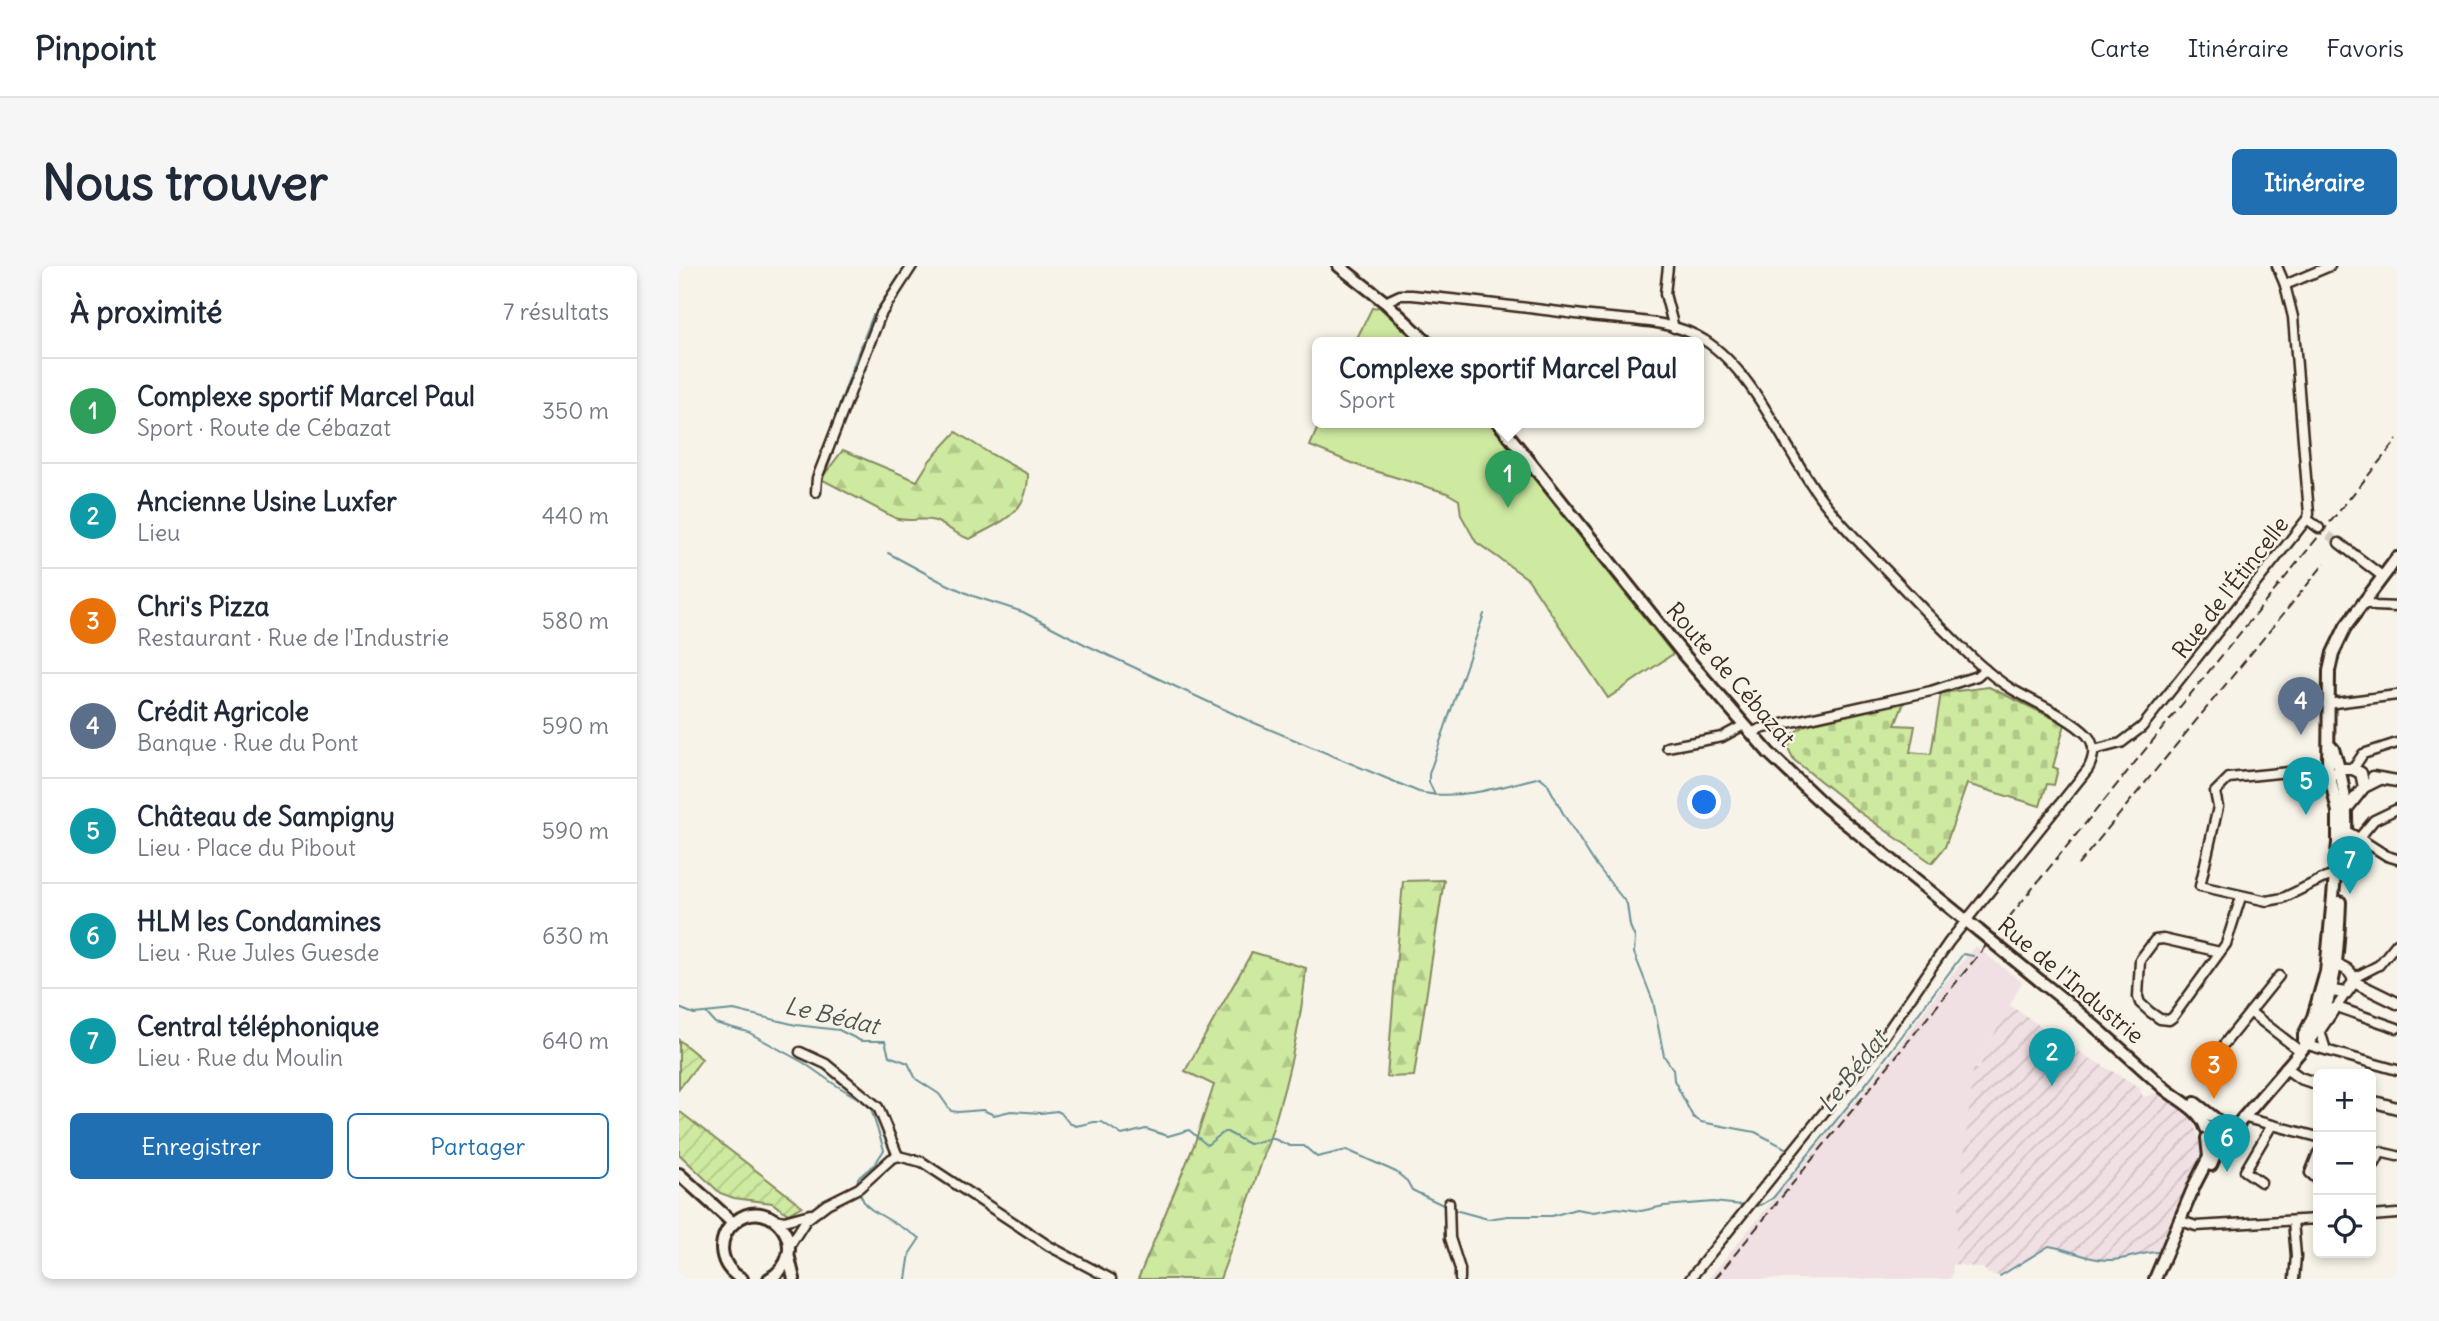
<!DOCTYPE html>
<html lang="fr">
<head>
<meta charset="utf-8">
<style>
	body { margin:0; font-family:Delius,sans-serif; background:#f6f6f7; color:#1f2937 }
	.controls { position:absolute; right:21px; bottom:21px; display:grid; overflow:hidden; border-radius:10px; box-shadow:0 4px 10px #0003 }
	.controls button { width:63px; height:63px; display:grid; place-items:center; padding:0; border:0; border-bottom:2px solid #e0e1e3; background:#fff; color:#1f2937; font:35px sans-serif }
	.you { position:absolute; left:1026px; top:537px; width:24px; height:24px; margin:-18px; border:5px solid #fff; border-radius:50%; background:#1a73e8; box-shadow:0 0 0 10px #1a73e833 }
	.badge { display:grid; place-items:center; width:46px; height:46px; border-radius:50%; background:#1f6fb2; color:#fff; font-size:23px; font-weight:700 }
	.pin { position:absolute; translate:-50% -58px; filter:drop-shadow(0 2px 4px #0008) }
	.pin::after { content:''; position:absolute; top:37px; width:24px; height:21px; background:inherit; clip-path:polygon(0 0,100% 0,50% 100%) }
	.popup { position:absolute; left:633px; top:71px; width:392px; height:91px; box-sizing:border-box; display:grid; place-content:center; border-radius:10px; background:#fff; filter:drop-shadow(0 2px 5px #0005); font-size:23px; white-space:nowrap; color:#747a83 }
	.popup b { font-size:26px; color:#1f2937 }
	.popup::after { content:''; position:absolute; left:50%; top:100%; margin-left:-14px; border:14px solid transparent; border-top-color:#fff }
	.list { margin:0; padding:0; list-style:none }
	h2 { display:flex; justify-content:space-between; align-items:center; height:91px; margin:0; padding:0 28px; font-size:30px }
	h2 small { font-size:23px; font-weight:400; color:#747a83 }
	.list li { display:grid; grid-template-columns:46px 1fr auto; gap:21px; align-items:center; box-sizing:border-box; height:105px; padding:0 28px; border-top:2px solid #e0e1e3 }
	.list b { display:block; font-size:26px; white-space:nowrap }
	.list p { margin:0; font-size:23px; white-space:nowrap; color:#747a83 }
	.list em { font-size:23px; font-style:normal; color:#747a83 }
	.actions { display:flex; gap:14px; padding:21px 28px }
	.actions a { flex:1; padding:16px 0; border:2px solid #1f6fb2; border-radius:10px; text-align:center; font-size:24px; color:#1f6fb2 }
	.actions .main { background:#1f6fb2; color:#fff }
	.icon { flex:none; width:38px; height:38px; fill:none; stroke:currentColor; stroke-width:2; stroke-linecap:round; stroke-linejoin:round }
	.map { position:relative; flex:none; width:1718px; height:1013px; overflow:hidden; border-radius:10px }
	header { display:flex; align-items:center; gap:42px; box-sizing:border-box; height:98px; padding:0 35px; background:#fff; border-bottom:2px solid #e0e1e3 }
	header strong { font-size:33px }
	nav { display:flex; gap:38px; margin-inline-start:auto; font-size:24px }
	.intro { display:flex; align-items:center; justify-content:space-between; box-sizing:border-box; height:168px; padding:0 42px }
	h1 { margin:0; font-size:49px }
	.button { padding:18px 32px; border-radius:10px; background:#1f6fb2; color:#fff; font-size:24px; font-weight:700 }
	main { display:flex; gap:42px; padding:0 42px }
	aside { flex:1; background:#fff; border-radius:10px; box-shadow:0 4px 10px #0003 }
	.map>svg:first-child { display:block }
</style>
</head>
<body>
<header>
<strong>Pinpoint</strong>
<nav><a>Carte</a><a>Itinéraire</a><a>Favoris</a></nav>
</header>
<div class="intro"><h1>Nous trouver</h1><a class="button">Itinéraire</a></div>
<main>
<aside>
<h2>À proximité<small>7 résultats</small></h2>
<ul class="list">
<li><span class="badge" style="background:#2e9e5b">1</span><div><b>Complexe sportif Marcel Paul</b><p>Sport · Route de Cébazat</p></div><em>350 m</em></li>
<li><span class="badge" style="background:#0f9aa8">2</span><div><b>Ancienne Usine Luxfer</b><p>Lieu</p></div><em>440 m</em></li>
<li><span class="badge" style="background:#e8710a">3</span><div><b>Chri's Pizza</b><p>Restaurant · Rue de l'Industrie</p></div><em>580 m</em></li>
<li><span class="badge" style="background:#5c6f8a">4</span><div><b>Crédit Agricole</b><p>Banque · Rue du Pont</p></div><em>590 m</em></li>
<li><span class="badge" style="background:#0f9aa8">5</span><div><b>Château de Sampigny</b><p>Lieu · Place du Pibout</p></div><em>590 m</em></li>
<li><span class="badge" style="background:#0f9aa8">6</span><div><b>HLM les Condamines</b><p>Lieu · Rue Jules Guesde</p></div><em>630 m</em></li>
<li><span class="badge" style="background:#0f9aa8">7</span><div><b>Central téléphonique</b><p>Lieu · Rue du Moulin</p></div><em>640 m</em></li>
</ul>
<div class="actions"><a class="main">Enregistrer</a><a>Partager</a></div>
</aside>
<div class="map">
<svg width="1718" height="1013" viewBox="0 0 1718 1013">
	<defs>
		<pattern id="industrial-furrows" width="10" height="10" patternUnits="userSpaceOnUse" patternTransform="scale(1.75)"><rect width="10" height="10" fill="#f0e0e3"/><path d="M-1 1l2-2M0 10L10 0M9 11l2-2" fill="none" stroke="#cfc0c2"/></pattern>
		<pattern id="forest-firs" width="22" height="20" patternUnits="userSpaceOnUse" patternTransform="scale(1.75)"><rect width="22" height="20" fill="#cee9a0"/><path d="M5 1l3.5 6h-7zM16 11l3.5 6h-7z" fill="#b2c889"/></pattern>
		<pattern id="cemetery-stones" width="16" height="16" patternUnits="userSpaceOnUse" patternTransform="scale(1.75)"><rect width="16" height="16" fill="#cee9a0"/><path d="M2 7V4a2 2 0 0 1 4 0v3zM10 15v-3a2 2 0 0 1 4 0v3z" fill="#b2c889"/></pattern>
		<pattern id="garden-furrows" width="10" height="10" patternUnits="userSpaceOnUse" patternTransform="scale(1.75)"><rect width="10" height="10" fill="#cee9a0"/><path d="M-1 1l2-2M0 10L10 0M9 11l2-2" fill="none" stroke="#b2c889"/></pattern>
	</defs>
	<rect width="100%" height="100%" fill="#f7f3e8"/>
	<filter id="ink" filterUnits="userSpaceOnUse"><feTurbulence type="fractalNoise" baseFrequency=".0143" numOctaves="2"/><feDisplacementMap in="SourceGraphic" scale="14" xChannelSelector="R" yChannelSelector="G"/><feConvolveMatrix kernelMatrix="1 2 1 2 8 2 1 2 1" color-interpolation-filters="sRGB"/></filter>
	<g filter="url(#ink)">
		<path fill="#f0e0e3" d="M1296 680 1343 716 1303 792 1299 803H1295L1273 1010 1270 1013H1029L1202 804 1265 718Z"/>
		<path fill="url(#industrial-furrows)" d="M1330 739 1404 788 1460 821 1464 831 1484 825 1511 846 1524 886 1480 986H1470L1447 993 1428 995 1370 980 1321 1010 1310 1008 1304 1002 1274 998 1294 803H1300L1303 792Z"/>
		<g fill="url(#forest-firs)" stroke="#848a5f" stroke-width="2">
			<path d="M277 166 310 187 349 208C349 249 322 255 291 273 278 269 268 260 256 255 242 251 230 257 216 252L142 213 164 184 238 215 251 194Z"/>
			<path d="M765 614 735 810 708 811 724 615Z"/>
			<path d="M573 686 627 702C618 810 578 912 541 1013H459L515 879 535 819 506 805Z"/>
		</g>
		<path fill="url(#cemetery-stones)" stroke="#848a5f" stroke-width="2" d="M1310 421 1386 458 1374 501 1379 503 1375 519 1368 518 1361 540 1288 518 1266 581 1253 597 1179 545 1115 494 1109 482 1115 467 1126 459 1225 437 1216 459 1236 460 1231 486 1252 488 1262 427Z"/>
		<g fill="url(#garden-furrows)" stroke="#848a5f" stroke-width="2">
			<path d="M0 774 23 793 0 823Z"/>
			<path d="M0 845 123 940 109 948 93 937 55 932 41 927 0 888Z"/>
		</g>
		<g fill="#cee9a0" stroke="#848a5f" stroke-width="2">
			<path d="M700 41 738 76H676L693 42Z"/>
			<path d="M641 156H810L994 388 929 432 849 313 797 276 782 249 780 234 768 227 683 201 631 180Z"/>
		</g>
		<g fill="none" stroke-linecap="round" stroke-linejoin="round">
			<g stroke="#699197" stroke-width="2">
				<path d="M197 45 225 2"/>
				<path d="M185 72 194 49"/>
				<path d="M136 206 183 76"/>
				<path d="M209 287 261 315 294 330 344 346 405 378 566 453 740 526C778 535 823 521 861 511L868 517 885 549 915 596 948 638 951 660 956 672 955 687 974 735 985 790 994 803 995 814 1014 851 1022 856 1076 866 1110 884"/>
				<path d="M756 529 750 516V508L805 348"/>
				<path d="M0 742 15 748 55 744 117 759 160 764 182 775H206L210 790 229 797 237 813 260 828 272 845 279 846 304 844 315 849 332 845 362 847 378 845 382 847 390 857 397 860 415 856H423L443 869 467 863 489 870 510 864 528 879 545 866H548L570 878 593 872 611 880H625L638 891 668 884 717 906 728 915 733 924 764 939"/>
				<path d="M28 748 36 757 69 766 125 797 155 818 185 836 192 843 205 884 196 898 179 912 178 919"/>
				<path d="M179 924 186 938 193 944 241 972 231 987 227 1013"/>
				<path d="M1074 941 1084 938 1094 932 1190 814 1284 688 1294 690"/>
				<path d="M772 943 809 953 829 950H873L897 943 914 946 938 942 962 945 985 940 1034 936 1063 939"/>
				<path d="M1321 1010 1370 980C1391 983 1410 995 1431 994 1449 994 1464 985 1482 986"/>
			</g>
			<path stroke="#d1cbc0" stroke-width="8" stroke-dasharray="8 4" stroke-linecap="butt" d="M1640 262 1660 277"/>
			<defs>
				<g id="minor">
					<path d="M989 0 986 28 995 62"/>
					<path d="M1598 0 1606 19"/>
					<path d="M706 36 721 29H733C793 35 852 42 912 50 949 55 993 53 1025 74 1075 105 1106 184 1141 231 1161 258 1185 281 1208 305 1229 327 1249 349 1271 370 1289 388 1309 408 1331 422 1354 436 1389 450 1408 469 1417 479 1415 492 1409 503L1270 676 1199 779 1011 1013"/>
					<path d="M137 226 138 212 202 48 233 0"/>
					<path d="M1628 253 1640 262"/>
					<path d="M1660 277 1703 310"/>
					<path d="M1684 335 1696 340 1718 341"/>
					<path d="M1648 438 1718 429"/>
					<path d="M1072 467 1081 463 1252 425 1298 410 1306 403"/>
					<path d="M988 481 1043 471 1065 459"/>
					<path d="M1415 484 1442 477 1463 461 1628 253 1630 248 1614 51 1606 19 1651 0"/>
					<path d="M1649 502 1550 512 1536 526 1539 541 1521 620 1588 635 1604 632 1643 613 1663 607"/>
					<path d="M1674 503 1684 488 1718 477"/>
					<path d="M1718 543 1695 554 1680 572 1708 590 1718 593"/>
					<path d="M1666 581 1680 572 1667 565"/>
					<path d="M1541 686 1484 673 1476 674 1461 694 1459 731 1461 737 1471 746 1481 753 1490 754 1494 751 1547 678 1562 631"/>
					<path d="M1600 710 1571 746 1621 785"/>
					<path d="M1675 712 1700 699 1718 677"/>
					<path d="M1646 745 1658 741 1718 762"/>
					<path d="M1546 777 1571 746"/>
					<path d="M1625 778 1718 804"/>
					<path d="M1647 784 1641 765 1667 727"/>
					<path d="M121 786 147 798 199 841 219 890"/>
					<path d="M1563 851 1639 871"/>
					<path d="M1692 884 1718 890"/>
					<path d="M219 890 243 896 370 980 432 1013"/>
					<path d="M1692 905 1702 886"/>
					<path d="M1638 913 1631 907 1639 887"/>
					<path d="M1582 916 1566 905 1593 859"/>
					<path d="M770 937 771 972 781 1003V1013"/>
					<path d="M1692 950 1718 948"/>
					<path d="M96 953 105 955 131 948"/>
					<path d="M1614 955 1617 990 1615 1013"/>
					<path d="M1505 956 1517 960 1639 953"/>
					<path d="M111 979 127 954 148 938 180 922 212 893 219 890"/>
				</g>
				<g id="tertiary">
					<path d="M1655 509 1661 503H1674L1682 507 1685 521"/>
					<path d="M1694 511 1718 515"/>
					<path d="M1666 545 1685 521 1701 513"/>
					<path d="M1675 716 1718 737"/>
					<path d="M1648 721 1653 725 1667 727 1675 716C1674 707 1667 701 1658 700L1650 704"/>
					<path d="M1607 802 1621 812 1639 818"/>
					<path d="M1692 835 1718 842"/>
				</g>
				<g id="secondary">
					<path d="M660 0 706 36 748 76"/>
					<path d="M819 156 1005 389 1090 487 1147 541 1300 665"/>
					<path d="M1650 479 1654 483C1668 522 1670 558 1664 599"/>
					<path d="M1361 715C1404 748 1444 785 1485 822 1500 835 1520 842 1527 862"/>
					<path d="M1625 778V769L1634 751 1647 706 1659 577V546L1649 502 1650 405 1654 387 1667 360 1718 292"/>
					<path d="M1516 837 1539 855"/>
					<path d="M1547 872 1632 773C1658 727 1659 687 1661 636"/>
					<path d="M1532 899 1542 876"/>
					<path d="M0 908 54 957"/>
					<path d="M110 992 115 1013"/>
					<path d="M63 1013C52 1007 44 997 43 983 43 972 48 962 57 955 93 927 136 986 90 1013"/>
					<path d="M1476 1013 1516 918 1530 891 1528 872"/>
				</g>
			</defs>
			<use href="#minor" stroke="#3b2a1e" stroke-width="13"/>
			<use href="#tertiary" stroke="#3b2a1e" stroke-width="15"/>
			<use href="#secondary" stroke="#3b2a1e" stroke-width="16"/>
			<use href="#minor" stroke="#f7f3e8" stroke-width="8"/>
			<use href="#tertiary" stroke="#f7f3e8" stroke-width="10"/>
			<use href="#secondary" stroke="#f7f3e8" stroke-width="10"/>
			<g stroke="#3b2a1e" stroke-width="2" stroke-dasharray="10 5" stroke-linecap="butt">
				<path d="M1399 599 1646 297"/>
				<path d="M1036 1013 1718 174"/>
			</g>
			<defs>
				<path id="secondary-bridge" d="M1300 665 1361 715"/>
			</defs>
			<use href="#secondary-bridge" stroke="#3b2a1e" stroke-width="16" stroke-linecap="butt"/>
			<use href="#secondary-bridge" stroke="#f7f3e8" stroke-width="10"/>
		</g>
	</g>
	<g text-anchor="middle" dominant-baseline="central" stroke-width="5" stroke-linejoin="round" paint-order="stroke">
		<g font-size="23" fill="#3b2a1e" stroke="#f7f3e8">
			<text transform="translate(1551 321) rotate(-52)">Rue de l'Étincelle</text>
			<text transform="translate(1052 408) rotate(49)">Route de Cébazat</text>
			<text transform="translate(1392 714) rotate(40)">Rue de l'Industrie</text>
		</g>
		<g font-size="24" font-style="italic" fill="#4e5550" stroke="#f7f3e8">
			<text transform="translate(153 749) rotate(13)">Le Bédat</text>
			<text transform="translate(1173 805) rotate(-52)">Le Bédat</text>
		</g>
	</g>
</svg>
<div class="controls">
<button>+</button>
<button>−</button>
<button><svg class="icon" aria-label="locate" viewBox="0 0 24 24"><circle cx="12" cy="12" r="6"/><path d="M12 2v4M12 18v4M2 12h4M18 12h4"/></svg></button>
</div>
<div class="you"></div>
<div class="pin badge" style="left:829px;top:242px;background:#2e9e5b">1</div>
<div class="popup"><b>Complexe sportif Marcel Paul</b>Sport</div>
<div class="pin badge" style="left:1373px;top:820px;background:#0f9aa8">2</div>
<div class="pin badge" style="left:1535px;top:833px;background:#e8710a">3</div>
<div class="pin badge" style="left:1622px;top:469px;background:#5c6f8a">4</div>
<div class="pin badge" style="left:1627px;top:549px;background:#0f9aa8">5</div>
<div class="pin badge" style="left:1548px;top:906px;background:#0f9aa8">6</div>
<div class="pin badge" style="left:1671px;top:628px;background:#0f9aa8">7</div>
</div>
</main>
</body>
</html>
